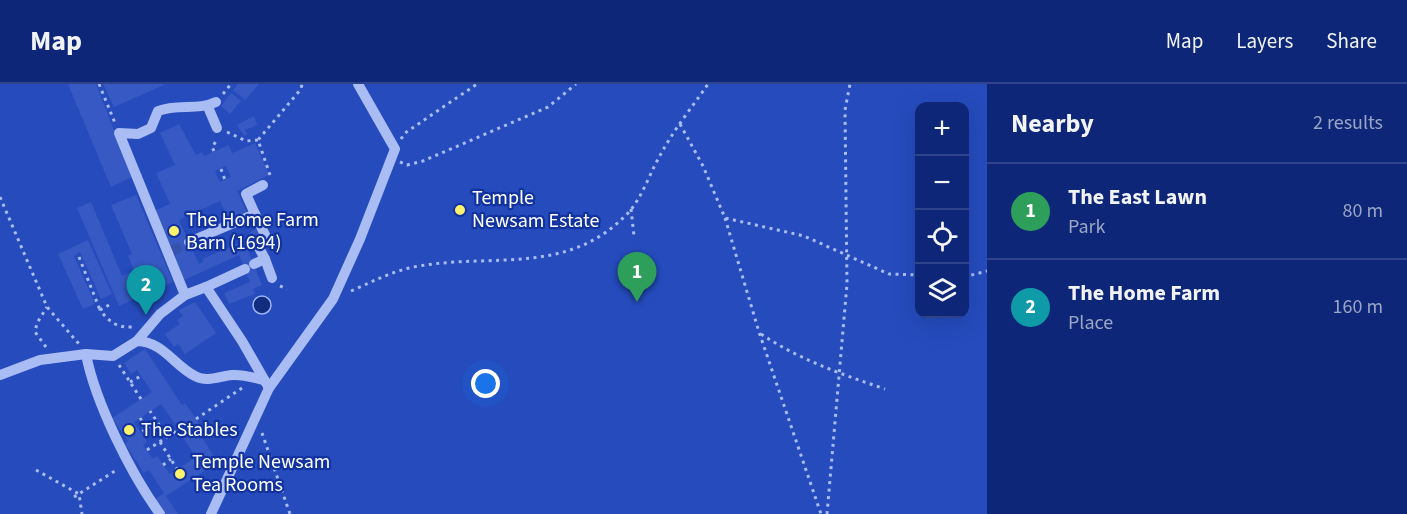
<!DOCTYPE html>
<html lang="en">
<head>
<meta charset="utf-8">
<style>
	body { margin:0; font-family:"Source Sans 3",sans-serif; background:#172e7c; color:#f1f3f6 }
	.controls { position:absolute; right:18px; top:18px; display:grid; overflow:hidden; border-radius:12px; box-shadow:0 6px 24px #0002 }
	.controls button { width:54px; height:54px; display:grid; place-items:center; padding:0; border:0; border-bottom:2px solid #2e4389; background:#0e2677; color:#f1f3f6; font:30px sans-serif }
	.you { position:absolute; left:486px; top:300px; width:21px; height:21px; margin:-15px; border:4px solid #fff; border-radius:50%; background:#1a73e8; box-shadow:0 0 0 9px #1a73e833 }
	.badge { display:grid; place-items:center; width:39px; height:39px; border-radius:50%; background:#fff26d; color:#fff; font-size:20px; font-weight:700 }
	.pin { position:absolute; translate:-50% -50px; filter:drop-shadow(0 2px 3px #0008) }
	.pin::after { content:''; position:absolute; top:32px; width:21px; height:18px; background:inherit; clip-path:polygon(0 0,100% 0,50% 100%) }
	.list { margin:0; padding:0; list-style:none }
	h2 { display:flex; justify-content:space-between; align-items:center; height:78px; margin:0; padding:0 24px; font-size:26px }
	h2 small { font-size:20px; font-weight:400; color:#9ba5c6 }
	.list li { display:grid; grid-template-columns:39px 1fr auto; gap:18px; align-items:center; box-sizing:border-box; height:96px; padding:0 24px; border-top:2px solid #2e4389 }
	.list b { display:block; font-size:22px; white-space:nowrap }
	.list p { margin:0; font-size:20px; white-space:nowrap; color:#9ba5c6 }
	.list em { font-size:20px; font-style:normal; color:#9ba5c6 }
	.icon { flex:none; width:33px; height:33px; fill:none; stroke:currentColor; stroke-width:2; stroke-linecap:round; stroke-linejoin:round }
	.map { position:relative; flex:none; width:987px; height:430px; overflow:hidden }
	header { display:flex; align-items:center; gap:36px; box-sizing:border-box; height:84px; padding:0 30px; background:#0e2677; border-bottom:2px solid #2e4389 }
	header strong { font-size:28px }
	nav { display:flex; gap:33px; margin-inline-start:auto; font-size:21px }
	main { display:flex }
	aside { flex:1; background:#0e2677 }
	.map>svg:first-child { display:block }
</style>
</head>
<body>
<header>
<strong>Map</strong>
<nav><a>Map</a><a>Layers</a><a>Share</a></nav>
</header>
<main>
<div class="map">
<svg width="987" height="430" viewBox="0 0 987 430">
	<rect width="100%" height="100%" fill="#12339f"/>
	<path fill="#254bbd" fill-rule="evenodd" d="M0 0H987V430H0ZM920 22H964V230H920Z"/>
	<circle fill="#122c80" stroke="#9cb4f7" stroke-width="1.5" cx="262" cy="221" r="9"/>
	<g fill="#3659c4" fill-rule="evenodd">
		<path d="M68 0H96L132 93 111 103Z"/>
		<path d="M103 0H166L114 23Z"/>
		<path d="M238 0H259L245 16 233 6Z"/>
		<path d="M231 9 241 17 230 30 221 22Z"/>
		<path d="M254 32 257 41 245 46 247 50 244 52 237 41Z"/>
		<path d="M179 40 196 71 202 68 204 72 229 61 232 69 255 59 269 91 237 107 247 128 229 137 220 117 179 136 199 180 203 178 202 175 244 157 262 201 253 205 255 210 229 220 224 209 250 198 239 171 184 196 154 127 170 120 156 89 175 81 160 49ZM226 82 231 93 220 98 215 87Z"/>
		<path d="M136 111 173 198 119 222 77 124 91 118 122 192 132 188 133 184 128 172 132 170 111 121Z"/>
		<path d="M256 145 260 152 253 156 249 149Z"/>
		<path d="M88 156 112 210 101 215 80 168 74 172 95 220 83 225 58 170Z"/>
		<path d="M195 218 216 249 185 270 178 260 174 263 165 250 180 240 177 236 183 232 179 226Z"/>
		<path d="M145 265 182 321 185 319 207 351 202 354 218 378 166 412 178 430H165L155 415 164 409 149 386 144 389 125 360 128 357 112 334 152 308 137 286 131 290 124 279ZM161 320 175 340 179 337 188 350 183 354 196 373 170 390 157 372 153 375 143 361 147 358 134 338Z"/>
	</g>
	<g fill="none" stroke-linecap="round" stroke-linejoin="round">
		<path stroke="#3652ad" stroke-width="10" stroke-dasharray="10 5" stroke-linecap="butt" d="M172 167 189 158"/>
		<g stroke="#aabcf4" stroke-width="3" stroke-dasharray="3 4.5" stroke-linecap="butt">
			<path d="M99 0 115 39"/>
			<path d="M223 10 231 0"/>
			<path d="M680 40 703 82 725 134 804 152 889 190 920 191"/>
			<path d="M227 48 246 57 258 56"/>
			<path d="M401 55 405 49 477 0"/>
			<path d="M214 67 212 63 217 56"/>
			<path d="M400 78 407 81 423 77 548 23 576 0"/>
			<path d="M221 85 225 96"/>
			<path d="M270 91 258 56 301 5 302 0"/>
			<path d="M0 113 47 223 79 260"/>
			<path d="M631 125 634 152"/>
			<path d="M725 134 759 248 821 430"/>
			<path d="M79 173 100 226"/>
			<path d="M964 193 987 187"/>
			<path d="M280 202 287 205"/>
			<path d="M351 207C374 197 394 186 419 182 496 169 569 192 629 128 643 112 651 86 662 68 675 44 693 22 708 0"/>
			<path d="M148 210 152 222"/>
			<path d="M109 221 100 226C109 238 118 244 132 243"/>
			<path d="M761 250C800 276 841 290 885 305"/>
			<path d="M46 263 35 248 37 239 47 223"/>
			<path d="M119 281 141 315"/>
			<path d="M130 298 141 292"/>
			<path d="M140 334 147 344 141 349"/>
			<path d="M196 335 242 304"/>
			<path d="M147 344 156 337"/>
			<path d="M262 349 290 430"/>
			<path d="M167 353 183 343"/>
			<path d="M160 358 177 385"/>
			<path d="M147 366 167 353 150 327"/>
			<path d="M163 381 171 375"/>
			<path d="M36 386 79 410 82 430"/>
			<path d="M74 413 118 385"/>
			<path d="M827 430 847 200 845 26 850 0"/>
		</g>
		<g stroke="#aabcf4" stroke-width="10">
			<path d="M216 18C198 27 177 19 158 27L151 44 138 50 119 49 185 211 206 203 242 257 269 304"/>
			<path d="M208 23 217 44"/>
			<path d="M255 130 246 110 263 101"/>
			<path d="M189 158 255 130 266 153 257 160 265 175"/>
			<path d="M254 180 265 175 272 194"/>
			<path d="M206 203 245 185"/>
			<path d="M137 257C164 258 173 281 195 292 207 299 220 292 232 291 243 290 254 294 264 296"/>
			<path d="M0 291 40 276 86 270"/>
			<path d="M160 430C131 390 95 318 86 270L113 272 137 257 160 230 185 211"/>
			<path d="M211 430 269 304 333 215 360 155 395 65 358 0"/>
		</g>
	</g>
	<g fill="#fff26d" stroke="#12339f" stroke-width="2">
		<circle cx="460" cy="126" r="6"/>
		<circle cx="174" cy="147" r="6"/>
		<circle cx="129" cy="346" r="6"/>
		<circle cx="180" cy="390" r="6"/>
	</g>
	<g text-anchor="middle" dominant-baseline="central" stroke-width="4.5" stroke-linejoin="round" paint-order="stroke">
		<g font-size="20" fill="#fff" stroke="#12339f" text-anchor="start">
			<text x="472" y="114">Temple<tspan x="472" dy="23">Newsam Estate</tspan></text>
			<text x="186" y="136">The Home Farm<tspan x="186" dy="23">Barn (1694)</tspan></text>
			<text x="141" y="346">The Stables</text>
			<text x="192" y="378">Temple Newsam<tspan x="192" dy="23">Tea Rooms</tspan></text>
		</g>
	</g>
</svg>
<div class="controls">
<button>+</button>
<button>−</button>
<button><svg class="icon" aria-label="locate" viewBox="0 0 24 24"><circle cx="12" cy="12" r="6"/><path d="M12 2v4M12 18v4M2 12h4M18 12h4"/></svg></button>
<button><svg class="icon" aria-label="layers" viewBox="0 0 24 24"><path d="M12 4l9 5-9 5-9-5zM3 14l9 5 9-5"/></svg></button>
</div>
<div class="you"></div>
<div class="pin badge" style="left:637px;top:218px;background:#2e9e5b">1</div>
<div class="pin badge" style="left:146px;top:231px;background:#0f9aa8">2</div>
</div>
<aside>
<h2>Nearby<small>2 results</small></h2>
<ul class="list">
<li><span class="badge" style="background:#2e9e5b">1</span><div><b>The East Lawn</b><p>Park</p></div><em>80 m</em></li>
<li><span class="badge" style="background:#0f9aa8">2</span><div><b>The Home Farm</b><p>Place</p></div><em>160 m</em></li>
</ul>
</aside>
</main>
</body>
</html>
